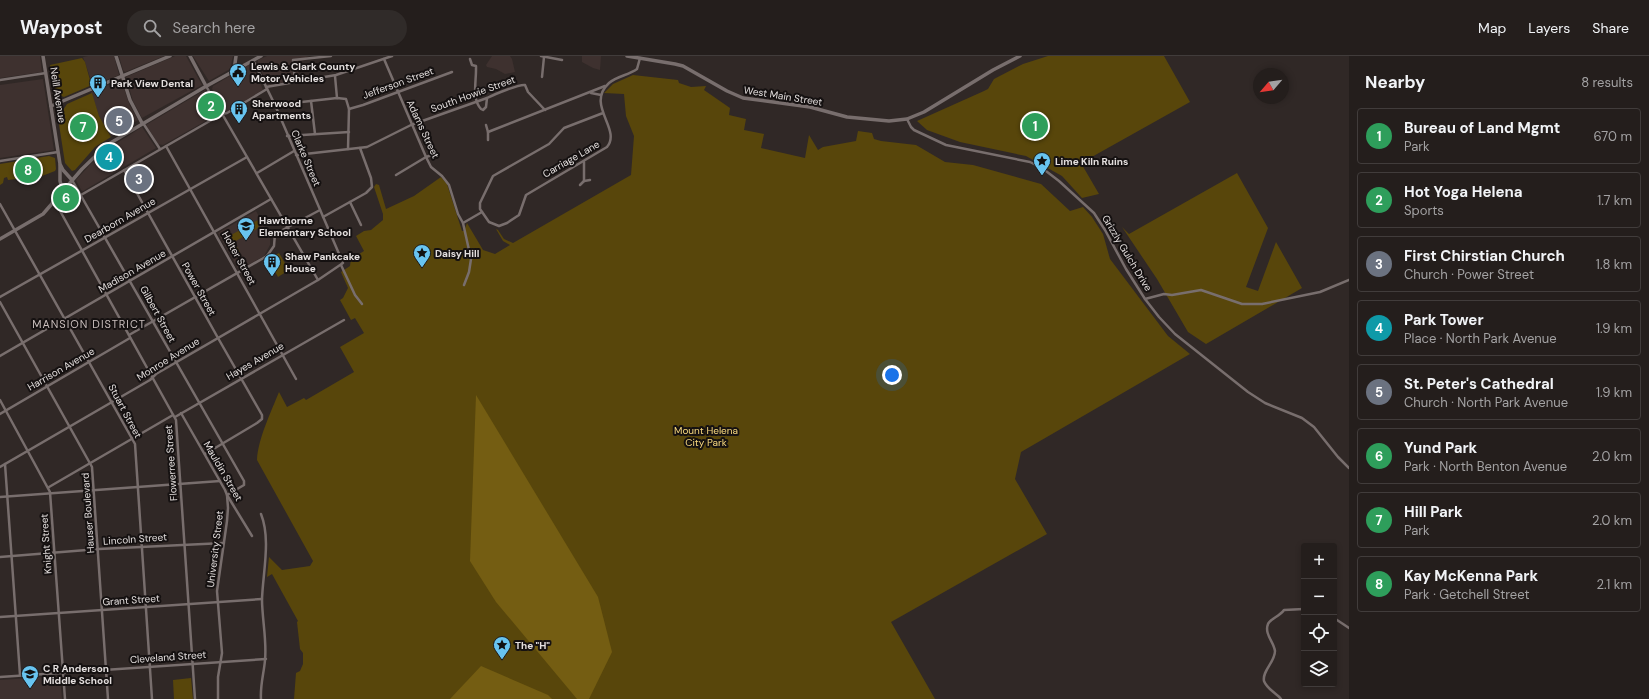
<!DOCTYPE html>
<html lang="en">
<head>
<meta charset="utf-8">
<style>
	body { margin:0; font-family:"DM Sans",sans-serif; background:#302b29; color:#f1f3f6 }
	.controls { position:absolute; right:12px; bottom:12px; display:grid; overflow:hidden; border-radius:4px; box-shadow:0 2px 6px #0003 }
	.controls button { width:36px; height:36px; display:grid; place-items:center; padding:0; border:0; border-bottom:1px solid #413c3b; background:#241e1c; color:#f1f3f6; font:20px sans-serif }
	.compass { position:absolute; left:1253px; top:12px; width:36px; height:36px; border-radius:50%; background:#241e1c; box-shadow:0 2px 6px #0003; rotate:241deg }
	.you { position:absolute; left:892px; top:319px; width:14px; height:14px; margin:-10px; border:3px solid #fff; border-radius:50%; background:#1a73e8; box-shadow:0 0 0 6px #1a73e833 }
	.badge { display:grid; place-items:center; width:26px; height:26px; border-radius:50%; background:#68c4f0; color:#fff; font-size:13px; font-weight:700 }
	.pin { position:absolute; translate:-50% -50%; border:2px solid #fff; box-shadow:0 1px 4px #0006 }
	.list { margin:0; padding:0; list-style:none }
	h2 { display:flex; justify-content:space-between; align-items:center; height:52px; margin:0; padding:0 16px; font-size:17px }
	h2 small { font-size:13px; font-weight:400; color:#a3a2a3 }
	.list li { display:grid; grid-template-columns:26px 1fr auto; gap:12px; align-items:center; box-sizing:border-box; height:56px; margin:0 8px 8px; padding:0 8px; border:1px solid #413c3b; border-radius:4px }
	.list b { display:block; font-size:15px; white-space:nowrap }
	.list p { margin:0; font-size:13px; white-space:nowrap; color:#a3a2a3 }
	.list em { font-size:13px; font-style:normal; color:#a3a2a3 }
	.icon { flex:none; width:22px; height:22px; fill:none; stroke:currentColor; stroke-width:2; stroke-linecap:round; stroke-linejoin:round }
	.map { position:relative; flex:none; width:1349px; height:643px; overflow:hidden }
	header { display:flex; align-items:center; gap:24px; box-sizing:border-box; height:56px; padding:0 20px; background:#241e1c; border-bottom:1px solid #413c3b }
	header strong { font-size:19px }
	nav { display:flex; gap:22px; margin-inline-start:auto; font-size:14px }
	.search { width:280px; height:36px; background:#302b29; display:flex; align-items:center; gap:10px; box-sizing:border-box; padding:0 14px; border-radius:22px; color:#a3a2a3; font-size:15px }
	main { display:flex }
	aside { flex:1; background:#241e1c }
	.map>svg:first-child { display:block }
</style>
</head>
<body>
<header>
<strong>Waypost</strong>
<div class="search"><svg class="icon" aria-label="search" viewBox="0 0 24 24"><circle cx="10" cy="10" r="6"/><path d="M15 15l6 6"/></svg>Search here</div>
<nav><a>Map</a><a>Layers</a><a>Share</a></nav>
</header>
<main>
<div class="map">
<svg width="1349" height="643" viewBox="0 0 1349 643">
	<rect width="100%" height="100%" fill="#302826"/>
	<g fill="#3e312f">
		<path d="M0 0H40L42 16 0 22Z"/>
		<path d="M88 0H114L119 19 99 27 98 22 91 24 83 1Z"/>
		<path d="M119 0H164L125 16 123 14Z"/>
		<path d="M175 0H186L202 29 142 62 133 45 126 21Z"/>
		<path d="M193 0H233L230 13 209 25Z"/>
		<path d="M267 0H310L306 1V4L297 6 300 24 269 29 267 28 258 7V4Z"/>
		<path d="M492 0H510L512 3 515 16 505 18 496 13 487 11 486 9Z"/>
		<path d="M582 0H601L600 14 593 12 582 6Z"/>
		<path d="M250 8 253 9 263 34 226 56 212 33 213 30Z"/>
		<path d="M43 23 54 94 0 102V29Z"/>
		<path d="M121 24 130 50 138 64 111 81 99 60 91 36Z"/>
		<path d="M205 34 219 56 218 58 163 89 158 88 146 69Z"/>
		<path d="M142 71 156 92 83 135 81 134 76 124 101 97Z"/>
		<path d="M256 155 270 181V189L264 200 239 214 218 177Z"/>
		<path d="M59 620 60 621 62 643H0V624Z"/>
	</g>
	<g fill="#58460b">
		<path d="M1048 0H1164L1190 46 1081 107 1099 138 1082 142 1062 120 1026 100 960 86 927 74 917 65 984 35 988 33 994 23 1023 8Z"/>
		<path d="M82 2 85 6 90 24 98 22 99 26 64 41 54 37 50 9Z"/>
		<path d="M633 19 678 24 679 27 691 31 706 30 704 34 730 52 729 59 746 63 744 74 764 78 761 92 805 102 809 79 818 94 823 91 856 85 858 75 872 77 874 83 881 85 916 89 945 106 973 109 1041 128 1070 155 1083 151 1092 161 1103 178 1110 203 1168 280 1190 298 1021 396 1015 423 1047 478 891 566 935 643H294L296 617 300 615 303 608V597L300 593 297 566 298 565 272 518 267 521 269 501 282 514 310 510 313 505 257 404C258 383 271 356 279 336L287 351 304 342 306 344 354 316 340 291 364 277 355 262 351 264 340 244 343 242 348 232 341 216 350 210 351 203 364 195 356 180 364 175 371 174 383 164V158L374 131 376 128 379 129 386 153 414 140 441 121 447 128 462 175H464L467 167 483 194 495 198 510 189 503 185 496 173 498 174 504 183 513 187 631 119 634 80 626 60 624 38 604 37 613 28Z"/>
		<path d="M92 37 99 60 111 81 95 91 75 114 72 115 65 107 58 62 67 48Z"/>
		<path d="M49 100 55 102 56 113 55 115 42 120 8 124 7 121 4 122 3 127 0 129V108Z"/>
		<path d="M1237 117 1268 172 1246 231 1258 235 1276 186 1302 232 1206 288 1188 276 1157 223 1122 171 1129 178Z"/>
		<path d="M258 164 260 168 257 173 234 186 240 196 232 198 224 183Z"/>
		<path d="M279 197 289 214 278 221 268 203Z"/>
		<path d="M191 622 193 643H174L173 624Z"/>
	</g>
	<g fill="#745d12">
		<path d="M476 339 598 541 612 596 589 643H577L496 546 470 505Z"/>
		<path d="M481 610 548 639 552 643H450Z"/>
	</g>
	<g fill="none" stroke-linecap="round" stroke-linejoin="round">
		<g stroke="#786e6d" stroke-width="2.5">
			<path d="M541 0 562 4"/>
			<path d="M384 3 426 101 431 111 442 120 449 129 458 158 463 167"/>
			<path d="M470 3 472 9 476 10V14C476 27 472 43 481 53L483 54 486 51 487 42"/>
			<path d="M335 20 337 42"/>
			<path d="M542 21 544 1"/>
			<path d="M0 24 46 17"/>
			<path d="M295 26 293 4 331 0"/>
			<path d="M206 30 318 224"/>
			<path d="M266 31 336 19 392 0"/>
			<path d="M591 37 601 39"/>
			<path d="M311 45 315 78"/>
			<path d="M275 49 337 42 346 43 349 53 348 93"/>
			<path d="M349 53 363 49 452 16"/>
			<path d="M603 57 564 72 549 88 493 120 480 147V153L489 166 499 170 507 167 519 159 526 139 607 91C622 73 585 49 609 27 617 20 629 19 637 13L640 2"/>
			<path d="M907 63 911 71 914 74 946 89 1030 106 1042 112 1059 125 1094 157 1105 174 1126 213 1145 243 1159 261 1175 278 1248 336 1265 347 1302 362 1314 371 1338 401 1349 412"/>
			<path d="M143 67 160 93"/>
			<path d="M486 69 488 76V84"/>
			<path d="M488 76 605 30"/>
			<path d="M287 80 349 76"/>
			<path d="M166 90 296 323"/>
			<path d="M296 99 367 91 411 69 487 42C493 39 519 28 525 29L528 36 545 54"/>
			<path d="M0 105 58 96"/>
			<path d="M124 114 218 282 262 359V363L257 367 205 398"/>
			<path d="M257 117 294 95"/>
			<path d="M396 119 426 101 435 98"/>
			<path d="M72 124 244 425V429L227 439 228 452 227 465 217 535 222 597 218 621V643"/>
			<path d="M584 125 590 124"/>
			<path d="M580 129 584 125V106"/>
			<path d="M350 146 361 169"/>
			<path d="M0 148 135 388 152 643"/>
			<path d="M323 161 366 137 372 131 371 122 360 92"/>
			<path d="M341 209 355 239 362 248"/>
			<path d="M464 229 469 216 471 203 463 167 482 156"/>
			<path d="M0 241 247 101"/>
			<path d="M1145 243 1164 238 1172 239 1201 234 1242 248H1262L1320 236 1349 224"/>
			<path d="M0 246 92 411 108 643"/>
			<path d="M129 279 267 200 274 190 275 178 320 154"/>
			<path d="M0 300 271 143"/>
			<path d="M0 344 50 436 65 643"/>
			<path d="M181 357 225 434 227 439 252 480"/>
			<path d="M0 358 130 282"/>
			<path d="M175 361 344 264"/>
			<path d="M5 408 20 619"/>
			<path d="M0 411 150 324 156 318 318 224 343 207 275 49 253 4"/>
			<path d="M49 431 173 359"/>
			<path d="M0 441 220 425"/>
			<path d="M261 458C271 483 263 516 262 543 262 563 267 584 265 604 264 617 260 629 261 643"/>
			<path d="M0 501 99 493 224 487"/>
			<path d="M0 561 262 543"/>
			<path d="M1334 562 1349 572"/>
			<path d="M0 621 266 603"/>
			<path d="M195 643 176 364 59 153 60 151 222 58 227 57 267 33"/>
			<path d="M1281 643C1276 637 1267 633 1264 625 1262 615 1275 606 1275 595 1274 586 1264 578 1268 568 1270 563 1280 560 1284 554L1304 553"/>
		</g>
		<g stroke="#786e6d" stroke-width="3.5">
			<path d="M43 0 60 108 63 114 72 124"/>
			<path d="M116 0 130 44 142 67"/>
			<path d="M190 0 206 30"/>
			<path d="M627 0 675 8 683 10 727 35 743 42 810 51 847 61 889 65 907 63 924 56 993 14 1020 0"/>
			<path d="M234 15 236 0"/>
			<path d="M51 50 170 0"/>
			<path d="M60 109V125L63 136"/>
			<path d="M0 183 43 158 82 113 107 89 203 32 261 0"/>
		</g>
	</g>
	<defs>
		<symbol id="civic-pin" viewBox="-11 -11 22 30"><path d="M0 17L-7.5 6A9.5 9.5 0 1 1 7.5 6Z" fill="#68c4f0" stroke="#151111"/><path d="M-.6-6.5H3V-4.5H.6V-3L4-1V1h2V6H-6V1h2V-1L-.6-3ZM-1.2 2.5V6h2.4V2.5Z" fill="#111"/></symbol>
		<symbol id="building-pin" viewBox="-11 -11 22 30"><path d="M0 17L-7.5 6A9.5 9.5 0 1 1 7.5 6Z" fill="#68c4f0" stroke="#151111"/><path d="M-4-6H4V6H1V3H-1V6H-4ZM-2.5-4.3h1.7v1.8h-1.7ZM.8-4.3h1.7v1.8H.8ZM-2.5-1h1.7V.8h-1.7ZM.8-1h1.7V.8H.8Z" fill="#111"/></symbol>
		<symbol id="sight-pin" viewBox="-11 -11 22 30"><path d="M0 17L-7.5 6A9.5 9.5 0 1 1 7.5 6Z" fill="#68c4f0" stroke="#151111"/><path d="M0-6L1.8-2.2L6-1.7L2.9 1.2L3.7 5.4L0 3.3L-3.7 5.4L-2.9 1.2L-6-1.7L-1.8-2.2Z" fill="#111"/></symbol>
		<symbol id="school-pin" viewBox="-11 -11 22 30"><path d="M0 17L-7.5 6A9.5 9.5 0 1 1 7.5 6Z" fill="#68c4f0" stroke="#151111"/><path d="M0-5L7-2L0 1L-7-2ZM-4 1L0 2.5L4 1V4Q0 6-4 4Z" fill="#111"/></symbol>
	</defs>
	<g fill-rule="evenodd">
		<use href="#civic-pin" x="228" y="6" width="20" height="27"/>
		<use href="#building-pin" x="88" y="17" width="20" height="27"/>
		<use href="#building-pin" x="229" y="43" width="20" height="27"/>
		<use href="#sight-pin" x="1032" y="95" width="20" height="27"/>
		<use href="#school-pin" x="236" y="160" width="20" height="27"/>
		<use href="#sight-pin" x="412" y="187" width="20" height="27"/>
		<use href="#building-pin" x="262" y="196" width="20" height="27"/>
		<use href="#sight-pin" x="492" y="579" width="20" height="27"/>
		<use href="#school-pin" x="20" y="608" width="20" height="27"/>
	</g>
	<g text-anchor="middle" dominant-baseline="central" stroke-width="4" stroke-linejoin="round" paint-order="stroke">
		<g font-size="10" font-weight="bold" fill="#e4dfde" stroke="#151111" text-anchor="start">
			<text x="251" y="10">Lewis &amp; Clark County<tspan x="251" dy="12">Motor Vehicles</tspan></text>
			<text x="111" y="27">Park View Dental</text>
			<text x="252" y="47">Sherwood<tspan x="252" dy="12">Apartments</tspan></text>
			<text x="1055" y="105">Lime Kiln Ruins</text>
			<text x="259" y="164">Hawthorne<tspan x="259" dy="12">Elementary School</tspan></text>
			<text x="435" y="197">Daisy Hill</text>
			<text x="285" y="200">Shaw Pankcake<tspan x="285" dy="12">House</tspan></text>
			<text x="515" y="589">The "H"</text>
			<text x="43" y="612">C R Anderson<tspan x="43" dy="12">Middle School</tspan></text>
		</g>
		<g font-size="10" fill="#e4dfde" stroke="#151111">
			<text transform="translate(398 27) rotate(-20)">Jefferson Street</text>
			<text transform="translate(473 38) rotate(-20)">South Howie Street</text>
			<text transform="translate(58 39) rotate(81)">Neill Avenue</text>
			<text transform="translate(783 40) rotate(9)">West Main Street</text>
			<text transform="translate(423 73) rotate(65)">Adams Street</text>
			<text transform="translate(306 102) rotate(67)">Clarke Street</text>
			<text transform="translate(571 103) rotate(-30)">Carriage Lane</text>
			<text transform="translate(120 164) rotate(-30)">Dearborn Avenue</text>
			<text transform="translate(1127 197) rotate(59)">Grizzly Gulch Drive</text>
			<text transform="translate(239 202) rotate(61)">Holter Street</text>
			<text transform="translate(132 215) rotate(-30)">Madison Avenue</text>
			<text transform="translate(199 233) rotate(61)">Power Street</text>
			<text transform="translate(158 258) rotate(61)">Gilbert Street</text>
			<text transform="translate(168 303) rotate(-32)">Monroe Avenue</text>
			<text transform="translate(255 305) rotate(-30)">Hayes Avenue</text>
			<text transform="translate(61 313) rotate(-30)">Harrison Avenue</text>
			<text transform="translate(125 355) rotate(62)">Stuart Street</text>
			<text transform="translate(171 407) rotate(-94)">Flowerree Street</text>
			<text transform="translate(223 415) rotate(60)">Mauldin Street</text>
			<text transform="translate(88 457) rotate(-94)">Hauser Boulevard</text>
			<text transform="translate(135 483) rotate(-4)">Lincoln Street</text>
			<text transform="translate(46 488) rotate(-94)">Knight Street</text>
			<text transform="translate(215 493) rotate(-83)">University Street</text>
			<text transform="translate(131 544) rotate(-4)">Grant Street</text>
			<text transform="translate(168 601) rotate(-4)">Cleveland Street</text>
		</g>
		<g font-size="10" fill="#fada7f" stroke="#151111">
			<text x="706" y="374">Mount Helena<tspan x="706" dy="12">City Park</tspan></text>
		</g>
		<g font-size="11" letter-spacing="1" fill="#cabfbd" stroke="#151111">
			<text x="89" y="268">MANSION DISTRICT</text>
		</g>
	</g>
</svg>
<div class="controls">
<button>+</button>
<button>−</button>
<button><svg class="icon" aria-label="locate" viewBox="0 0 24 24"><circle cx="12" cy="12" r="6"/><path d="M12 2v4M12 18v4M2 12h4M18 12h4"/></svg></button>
<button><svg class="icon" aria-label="layers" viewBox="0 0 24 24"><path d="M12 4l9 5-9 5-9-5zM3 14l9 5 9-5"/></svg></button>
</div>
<svg class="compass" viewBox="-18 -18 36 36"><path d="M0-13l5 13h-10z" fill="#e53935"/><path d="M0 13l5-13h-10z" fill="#a3a2a3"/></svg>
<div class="you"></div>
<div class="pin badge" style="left:1035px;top:70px;background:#2e9e5b">1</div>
<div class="pin badge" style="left:211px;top:50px;background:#2e9e5b">2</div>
<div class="pin badge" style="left:139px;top:123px;background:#6b7280">3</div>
<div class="pin badge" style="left:109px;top:101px;background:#0f9aa8">4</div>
<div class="pin badge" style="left:119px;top:65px;background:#6b7280">5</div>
<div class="pin badge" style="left:66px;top:142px;background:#2e9e5b">6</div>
<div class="pin badge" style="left:83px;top:71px;background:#2e9e5b">7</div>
<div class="pin badge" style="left:28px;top:114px;background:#2e9e5b">8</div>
</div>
<aside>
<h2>Nearby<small>8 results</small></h2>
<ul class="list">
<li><span class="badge" style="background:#2e9e5b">1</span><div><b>Bureau of Land Mgmt</b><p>Park</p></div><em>670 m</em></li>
<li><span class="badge" style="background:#2e9e5b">2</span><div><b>Hot Yoga Helena</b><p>Sports</p></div><em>1.7 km</em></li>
<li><span class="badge" style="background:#6b7280">3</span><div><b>First Chirstian Church</b><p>Church · Power Street</p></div><em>1.8 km</em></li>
<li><span class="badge" style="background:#0f9aa8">4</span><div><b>Park Tower</b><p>Place · North Park Avenue</p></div><em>1.9 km</em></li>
<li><span class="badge" style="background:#6b7280">5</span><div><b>St. Peter's Cathedral</b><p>Church · North Park Avenue</p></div><em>1.9 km</em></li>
<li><span class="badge" style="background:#2e9e5b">6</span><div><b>Yund Park</b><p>Park · North Benton Avenue</p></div><em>2.0 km</em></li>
<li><span class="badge" style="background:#2e9e5b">7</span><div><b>Hill Park</b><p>Park</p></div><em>2.0 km</em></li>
<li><span class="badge" style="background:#2e9e5b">8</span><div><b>Kay McKenna Park</b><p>Park · Getchell Street</p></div><em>2.1 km</em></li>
</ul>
</aside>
</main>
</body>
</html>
